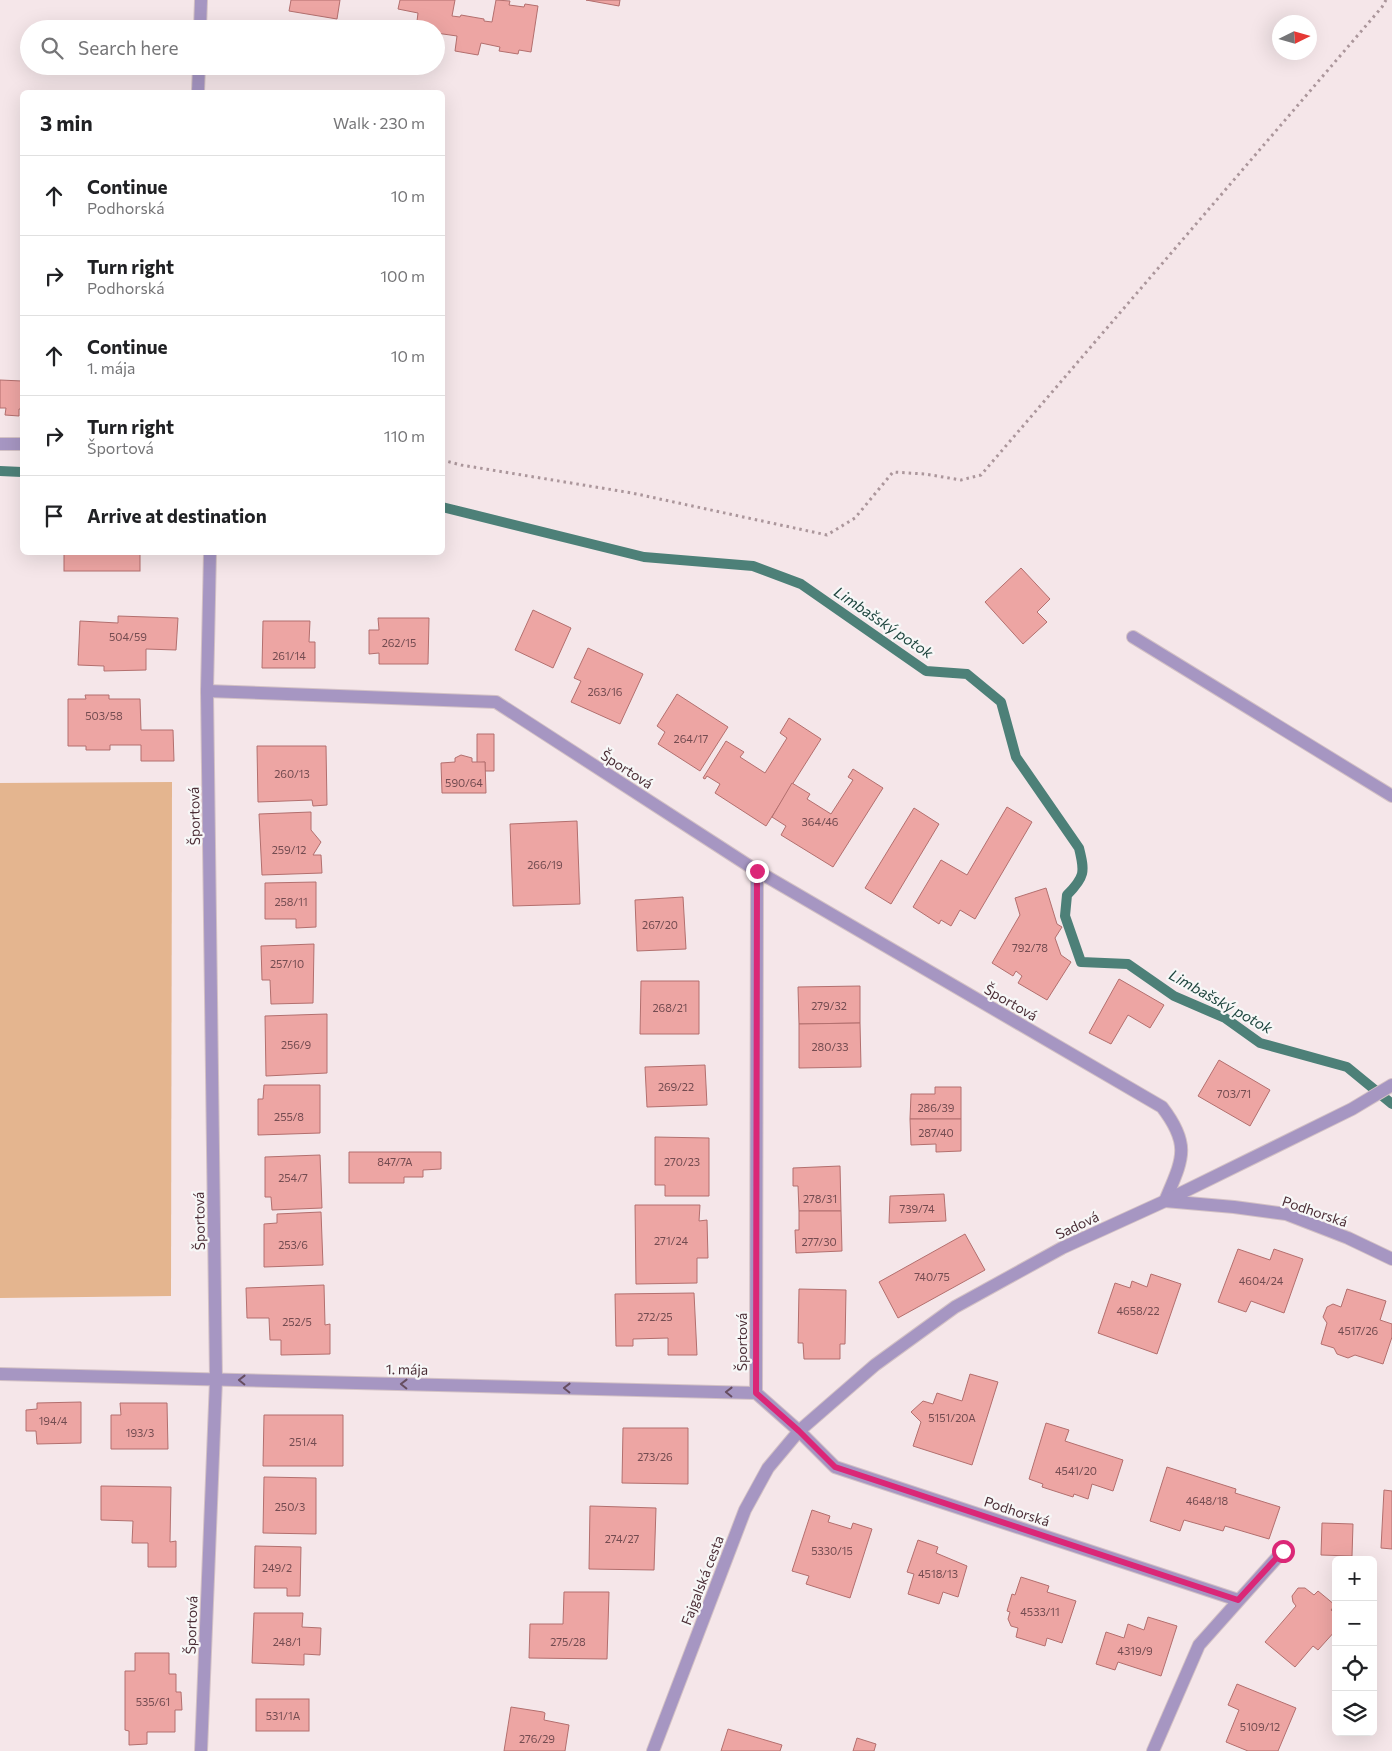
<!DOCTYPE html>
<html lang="en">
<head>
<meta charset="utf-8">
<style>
	body { margin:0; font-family:Commissioner,sans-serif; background:#f6f6f6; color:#202124 }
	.controls { position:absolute; right:15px; bottom:15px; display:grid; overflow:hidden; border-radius:8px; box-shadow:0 5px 20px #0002 }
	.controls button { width:45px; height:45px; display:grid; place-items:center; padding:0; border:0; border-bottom:1px solid #e0e0e0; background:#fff; color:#202124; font:25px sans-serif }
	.compass { position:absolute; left:1272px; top:15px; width:45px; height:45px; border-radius:50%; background:#fff; box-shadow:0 5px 20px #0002; rotate:85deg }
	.stop { position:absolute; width:15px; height:15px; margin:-11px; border:4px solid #db2777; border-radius:50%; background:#fff }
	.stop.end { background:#db2777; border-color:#fff; box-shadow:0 1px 5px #0008 }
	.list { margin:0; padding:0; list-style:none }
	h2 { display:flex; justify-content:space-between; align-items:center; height:65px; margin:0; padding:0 20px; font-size:21px }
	h2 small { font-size:16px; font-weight:400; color:#757577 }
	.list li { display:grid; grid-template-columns:32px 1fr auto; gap:15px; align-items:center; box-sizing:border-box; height:80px; padding:0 20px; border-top:1px solid #e0e0e0 }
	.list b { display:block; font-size:19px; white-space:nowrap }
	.list p { margin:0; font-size:16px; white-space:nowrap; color:#757577 }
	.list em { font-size:16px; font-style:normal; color:#757577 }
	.icon { flex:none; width:28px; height:28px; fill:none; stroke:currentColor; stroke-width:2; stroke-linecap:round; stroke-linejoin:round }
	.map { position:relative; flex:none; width:1392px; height:1751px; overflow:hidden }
	.search { position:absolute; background:#fff; box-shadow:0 5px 20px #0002; left:20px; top:20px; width:425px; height:55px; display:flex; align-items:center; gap:12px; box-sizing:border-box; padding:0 18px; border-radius:28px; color:#757577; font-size:19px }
	.panel { position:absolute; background:#fff; box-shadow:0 5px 20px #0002; left:20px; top:90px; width:425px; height:465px; border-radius:8px }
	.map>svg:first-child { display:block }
</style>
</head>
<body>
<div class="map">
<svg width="1392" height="1751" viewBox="0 0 1392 1751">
	<rect width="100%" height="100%" fill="#f5e6e9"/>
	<path fill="#e4b58f" d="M172 782 171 1296 0 1298V783Z"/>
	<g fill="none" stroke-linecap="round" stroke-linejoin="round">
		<g stroke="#4d8078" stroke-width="10">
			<path d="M0 471 22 472"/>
			<path d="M442 507 644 557 753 566 801 584 926 671 967 674 1001 702 1016 757 1079 848C1085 872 1085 877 1067 895L1065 916 1081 962 1128 964 1174 996 1225 1018 1260 1043 1347 1067 1392 1104"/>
		</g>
	</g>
	<g fill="#eda5a3" stroke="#b36f6e">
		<path d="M291 0H340L337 19 289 11Z"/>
		<path d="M400 0H455L452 16 460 17 461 15 484 19V21L492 22 496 0 510 1 509 5 524 7 525 4 538 6 531 52 519 50 518 54 499 51 500 47 481 43 478 55 455 51 457 36 436 33V29H416L418 13 398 9Z"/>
		<path d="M586 0H620L619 6Z"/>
		<path d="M0 380 22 381V409H19V416L5 415 6 408H0Z"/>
		<rect x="64" y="552" width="76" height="19"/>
		<path d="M1021 568 1050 599 1037 612 1047 622 1023 644 985 602Z"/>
		<path d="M533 610 571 628 553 668 515 650Z"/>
		<path d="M118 616 178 618 176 650 146 649V670L104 671V666L78 665 80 621 118 623Z"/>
		<path d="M378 618H429L428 664H379V653L369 654V630H379Z"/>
		<path d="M263 621H310L309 642H315V668H262Z"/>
		<path d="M588 648 643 674 620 724 571 702 581 681 574 678Z"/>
		<path d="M677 694 728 727 700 771 658 744 665 732 657 726Z"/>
		<path d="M85 695H109V699H140L141 730H173L174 761H141V745H110V750H86V746H68V699H86Z"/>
		<path d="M789 718 821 739 766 826 715 793 720 784 707 776 705 779 703 778 726 741 744 752 740 757 765 773 787 738 780 733Z"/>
		<path d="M477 734H494V771H485V762L477 763Z"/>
		<path d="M257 746H326L327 805 313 806 312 800 258 802Z"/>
		<path d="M461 755 472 758V762H485L486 793H442L441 763 455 762V758Z"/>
		<path d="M853 769 883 788 833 867 781 835 786 826 772 817 792 783 810 794 807 799 831 814 853 780 848 777Z"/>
		<path d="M1007 807 1032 822 975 919 960 910 951 926 941 920 939 924 913 907 941 860 967 875Z"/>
		<path d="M914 808 939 824 891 904 865 888Z"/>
		<path d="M311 812V830L321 842 313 855H321L322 873 262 875 259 814Z"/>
		<path d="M577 821 580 904 513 906 510 824Z"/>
		<path d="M316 882V927L296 928V919H265V883Z"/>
		<path d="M1046 888 1057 924 1062 927 1055 938 1061 955 1071 962 1047 1000 1018 983 1022 976 1016 971 1013 976 992 963 1020 915 1015 898Z"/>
		<path d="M683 897 686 949 637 951 635 900Z"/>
		<path d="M314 944 313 1003 271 1004 270 980H262L261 946Z"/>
		<path d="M1119 979 1164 1005 1150 1028 1128 1015 1111 1044 1089 1033Z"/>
		<path d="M641 981H699V1034H640Z"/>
		<path d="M860 986V1023L799 1024 798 987Z"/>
		<path d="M327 1014V1073L266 1076 265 1016Z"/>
		<path d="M860 1023 861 1067 799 1068V1024Z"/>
		<path d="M1219 1060 1270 1090 1250 1126 1198 1096Z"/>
		<path d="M705 1065 707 1105 647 1107 645 1067Z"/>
		<path d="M264 1085H320V1133L258 1135V1099H263Z"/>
		<path d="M935 1087H961V1119H910L911 1094H935Z"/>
		<path d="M910 1119H961V1151L936 1152V1144L911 1145Z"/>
		<path d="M655 1137 709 1138V1196H665V1185H655Z"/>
		<path d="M349 1152H441V1169L423 1170V1177H404V1183H349Z"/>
		<path d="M320 1155 322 1208 272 1210 271 1197H265V1157Z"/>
		<path d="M840 1166 841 1211H799L798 1186H793V1168Z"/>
		<path d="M944 1194 946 1221 889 1223 890 1196Z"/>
		<path d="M635 1205H700L699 1221 707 1220 708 1258H697V1283L636 1284Z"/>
		<path d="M799 1211H841L842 1251 796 1253 795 1230H799Z"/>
		<path d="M321 1212 323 1265 264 1267V1224L277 1223V1214Z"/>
		<path d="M965 1234 985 1270 898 1318 879 1282Z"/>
		<path d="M1238 1249 1270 1260 1274 1249 1303 1259 1284 1313 1251 1301 1246 1312 1218 1302Z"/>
		<path d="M1151 1274 1181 1284 1157 1354 1098 1333 1115 1283 1130 1288 1132 1281 1147 1287Z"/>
		<path d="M324 1285 325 1325 330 1324V1354L281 1355V1340H270L269 1318H247L246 1288Z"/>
		<path d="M799 1289 846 1290 845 1344H840V1359H804L803 1343H798Z"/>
		<path d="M1347 1289 1386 1301 1380 1320 1392 1324V1337L1383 1364 1355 1355 1348 1358 1337 1354 1334 1348 1321 1344 1327 1323 1323 1317 1327 1307 1333 1304 1341 1307Z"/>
		<path d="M694 1293 697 1355H668V1338L633 1339V1346H616L615 1294Z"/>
		<path d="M970 1374 998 1382 972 1465 913 1446 921 1422 911 1412 923 1401 933 1404 937 1393 962 1401Z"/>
		<path d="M81 1402V1443L37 1444 36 1431H26V1410L37 1409V1403Z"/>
		<path d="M120 1403H167L168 1449H111V1415H121Z"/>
		<path d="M264 1415H343V1466H263Z"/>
		<path d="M1046 1423 1069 1430 1065 1441 1123 1460 1113 1491 1092 1484 1088 1499 1074 1494 1073 1497 1042 1487 1043 1484 1029 1479Z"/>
		<path d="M623 1428H688V1484L622 1483Z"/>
		<path d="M1167 1467 1236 1489 1235 1493 1280 1507 1269 1539 1225 1526 1223 1531 1184 1520 1180 1531 1150 1521Z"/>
		<path d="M264 1477 316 1478V1534L263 1533Z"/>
		<path d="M101 1486 171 1487 170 1542 176 1541V1567H148V1543H132L133 1521 101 1520Z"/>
		<path d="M1384 1490 1392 1491V1549L1381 1548Z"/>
		<path d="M590 1506 656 1508 654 1570 589 1569Z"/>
		<path d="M812 1510 830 1516 828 1522 851 1529 853 1523 872 1529 850 1598 806 1584 809 1576 792 1571Z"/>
		<path d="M1322 1523 1353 1524 1352 1556 1321 1555Z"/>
		<path d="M918 1540 938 1547 936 1553 967 1566 958 1597 943 1592 939 1604 908 1594 914 1574 907 1572Z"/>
		<path d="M255 1546 301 1547 300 1596H287V1588H254Z"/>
		<path d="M1021 1577 1049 1586 1047 1592 1076 1601 1062 1643 1047 1638 1045 1646 1016 1637 1018 1628 1011 1626 1008 1619 1010 1612 1007 1611 1012 1594 1015 1595Z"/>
		<path d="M1298 1588H1305L1314 1595 1318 1591 1335 1605 1331 1610 1336 1614V1630L1318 1650 1313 1646 1295 1667 1265 1642 1296 1606 1293 1602 1292 1596Z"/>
		<path d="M564 1592H609L607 1659 529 1658 530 1624H563Z"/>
		<path d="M254 1613H303L302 1627 321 1628 320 1655 304 1654V1665L252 1663Z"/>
		<path d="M1148 1617 1177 1626 1161 1676 1118 1662 1115 1670 1096 1664 1106 1632 1124 1638 1128 1624 1144 1630Z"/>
		<path d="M135 1653H169V1674H176V1692H181L182 1710H175V1732H147V1744L129 1745V1731L125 1730V1671H135Z"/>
		<path d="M1237 1684 1296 1708 1278 1751H1248L1226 1742 1239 1710 1228 1705Z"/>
		<rect x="256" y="1699" width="53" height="32"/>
		<path d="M511 1707 543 1712 545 1713 544 1720 569 1725 565 1751H504Z"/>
		<path d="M728 1729 782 1745 780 1751H721Z"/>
		<path d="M857 1738 876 1744 874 1751H853Z"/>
	</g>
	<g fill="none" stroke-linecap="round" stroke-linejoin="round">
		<defs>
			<g id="minor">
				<path d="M200 29 201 0"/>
				<path d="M198 92 199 66"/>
				<path d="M0 444H22"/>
				<path d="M1133 637 1392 796"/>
				<path d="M207 691 496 702 757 871 1162 1107C1192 1146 1182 1160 1165 1201L1234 1207 1286 1214 1348 1238 1392 1259"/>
				<path d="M0 1374 756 1393 799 1431 835 1467 1238 1600"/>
				<path d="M756 1393 757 871"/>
				<path d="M201 1751 216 1380 207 691 210 552"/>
				<path d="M653 1751 745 1510 768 1468 799 1431 875 1365 955 1307 1062 1248 1165 1201 1352 1109 1392 1085"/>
				<path d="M1153 1751 1199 1645 1283 1551"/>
			</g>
		</defs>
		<use href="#minor" stroke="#d3c1c5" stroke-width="14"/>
		<path stroke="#ab969b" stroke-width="3" stroke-dasharray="2.5 4" stroke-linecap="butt" d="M442 460 461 465 632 493 827 535 855 518 893 472 925 474 961 480 981 475 1382 7 1386 0"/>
		<use href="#minor" stroke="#a696c2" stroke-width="12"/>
	</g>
	<defs><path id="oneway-chevron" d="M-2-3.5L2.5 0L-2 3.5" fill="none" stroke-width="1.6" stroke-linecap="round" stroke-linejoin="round" transform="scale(1.25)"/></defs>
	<g stroke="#664d60">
		<use href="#oneway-chevron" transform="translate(242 1380) rotate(-179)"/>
		<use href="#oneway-chevron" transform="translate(404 1384) rotate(-179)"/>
		<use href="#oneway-chevron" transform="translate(567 1388) rotate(-179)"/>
		<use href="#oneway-chevron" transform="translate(729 1392) rotate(-179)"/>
	</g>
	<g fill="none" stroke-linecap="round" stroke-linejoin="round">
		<path stroke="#db2777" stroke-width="6" d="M757 871 756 1393 799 1431 835 1467 1238 1600 1283 1551"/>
	</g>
	<g text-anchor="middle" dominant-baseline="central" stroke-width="4.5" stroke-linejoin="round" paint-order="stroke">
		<g font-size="11" fill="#744c51">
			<text x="128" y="636">504/59</text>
			<text x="399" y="642">262/15</text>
			<text x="289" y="655">261/14</text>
			<text x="605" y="691">263/16</text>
			<text x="104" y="715">503/58</text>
			<text x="691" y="738">264/17</text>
			<text x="292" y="773">260/13</text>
			<text x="464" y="782">590/64</text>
			<text x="820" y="821">364/46</text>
			<text x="289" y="849">259/12</text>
			<text x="545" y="864">266/19</text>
			<text x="291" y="901">258/11</text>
			<text x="660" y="924">267/20</text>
			<text x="1030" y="947">792/78</text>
			<text x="287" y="963">257/10</text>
			<text x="829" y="1005">279/32</text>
			<text x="670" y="1007">268/21</text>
			<text x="296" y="1044">256/9</text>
			<text x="830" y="1046">280/33</text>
			<text x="676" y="1086">269/22</text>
			<text x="1234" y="1093">703/71</text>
			<text x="936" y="1107">286/39</text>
			<text x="289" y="1116">255/8</text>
			<text x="936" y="1132">287/40</text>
			<text x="395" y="1161">847/7A</text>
			<text x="682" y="1161">270/23</text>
			<text x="293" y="1177">254/7</text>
			<text x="820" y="1198">278/31</text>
			<text x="917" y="1208">739/74</text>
			<text x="671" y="1240">271/24</text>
			<text x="819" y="1241">277/30</text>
			<text x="293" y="1244">253/6</text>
			<text x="932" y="1276">740/75</text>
			<text x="1261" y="1280">4604/24</text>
			<text x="1138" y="1310">4658/22</text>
			<text x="655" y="1316">272/25</text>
			<text x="297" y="1321">252/5</text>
			<text x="1358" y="1330">4517/26</text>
			<text x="952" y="1417">5151/20A</text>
			<text x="53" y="1420">194/4</text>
			<text x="140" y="1432">193/3</text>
			<text x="303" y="1441">251/4</text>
			<text x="655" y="1456">273/26</text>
			<text x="1076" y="1470">4541/20</text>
			<text x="1207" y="1500">4648/18</text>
			<text x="290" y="1506">250/3</text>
			<text x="622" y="1538">274/27</text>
			<text x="832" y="1550">5330/15</text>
			<text x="277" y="1567">249/2</text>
			<text x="938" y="1573">4518/13</text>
			<text x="1040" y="1611">4533/11</text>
			<text x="287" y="1641">248/1</text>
			<text x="568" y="1641">275/28</text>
			<text x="1135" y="1650">4319/9</text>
			<text x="153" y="1701">535/61</text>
			<text x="283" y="1715">531/1A</text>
			<text x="1260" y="1726">5109/12</text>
			<text x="537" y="1738">276/29</text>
		</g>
		<g font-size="14" fill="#4b2e36" stroke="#f7f7f7">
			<text transform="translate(627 769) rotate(33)">Športová</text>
			<text transform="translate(194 816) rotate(-91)">Športová</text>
			<text transform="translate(1011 1002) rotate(30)">Športová</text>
			<text transform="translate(1315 1211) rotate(19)">Podhorská</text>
			<text transform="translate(199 1221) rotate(-91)">Športová</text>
			<text transform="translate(1077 1225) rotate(-25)">Sadová</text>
			<text transform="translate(741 1342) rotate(-90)">Športová</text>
			<text transform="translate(407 1369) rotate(1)">1. mája</text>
			<text transform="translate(1017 1511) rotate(18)">Podhorská</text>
			<text transform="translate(702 1580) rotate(-69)">Fajgalská cesta</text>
			<text transform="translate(191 1625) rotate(-88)">Športová</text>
		</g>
		<g font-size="15" font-style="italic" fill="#1e453e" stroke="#f7f7f7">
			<text transform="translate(884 622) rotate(34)">Limbašský potok</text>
			<text transform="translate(1221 1001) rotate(29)">Limbašský potok</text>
		</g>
	</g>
</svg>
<div class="controls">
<button>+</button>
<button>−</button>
<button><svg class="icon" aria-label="locate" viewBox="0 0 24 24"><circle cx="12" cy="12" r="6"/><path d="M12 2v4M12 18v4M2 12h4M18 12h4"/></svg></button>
<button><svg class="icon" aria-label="layers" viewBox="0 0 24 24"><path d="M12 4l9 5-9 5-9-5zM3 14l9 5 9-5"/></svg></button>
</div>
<svg class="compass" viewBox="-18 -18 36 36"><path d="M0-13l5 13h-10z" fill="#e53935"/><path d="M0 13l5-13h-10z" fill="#757577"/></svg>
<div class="stop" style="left:1283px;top:1551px"></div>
<div class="stop end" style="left:757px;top:871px"></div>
<div class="search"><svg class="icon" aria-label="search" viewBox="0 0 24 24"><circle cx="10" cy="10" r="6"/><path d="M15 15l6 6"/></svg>Search here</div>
<section class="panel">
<h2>3 min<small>Walk · 230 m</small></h2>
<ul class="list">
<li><svg class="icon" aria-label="ahead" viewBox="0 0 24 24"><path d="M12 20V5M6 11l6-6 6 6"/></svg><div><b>Continue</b><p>Podhorská</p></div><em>10 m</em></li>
<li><svg class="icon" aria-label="right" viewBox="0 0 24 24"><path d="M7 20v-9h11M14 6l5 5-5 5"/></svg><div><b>Turn right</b><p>Podhorská</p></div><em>100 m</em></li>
<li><svg class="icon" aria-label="ahead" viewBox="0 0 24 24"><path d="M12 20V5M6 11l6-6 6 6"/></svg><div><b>Continue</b><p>1. mája</p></div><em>10 m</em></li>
<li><svg class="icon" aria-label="right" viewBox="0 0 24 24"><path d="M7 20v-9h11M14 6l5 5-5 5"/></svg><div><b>Turn right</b><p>Športová</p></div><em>110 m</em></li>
<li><svg class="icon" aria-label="arrive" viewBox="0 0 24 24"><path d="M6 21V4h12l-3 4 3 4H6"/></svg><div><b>Arrive at destination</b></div></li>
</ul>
</section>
</div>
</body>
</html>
